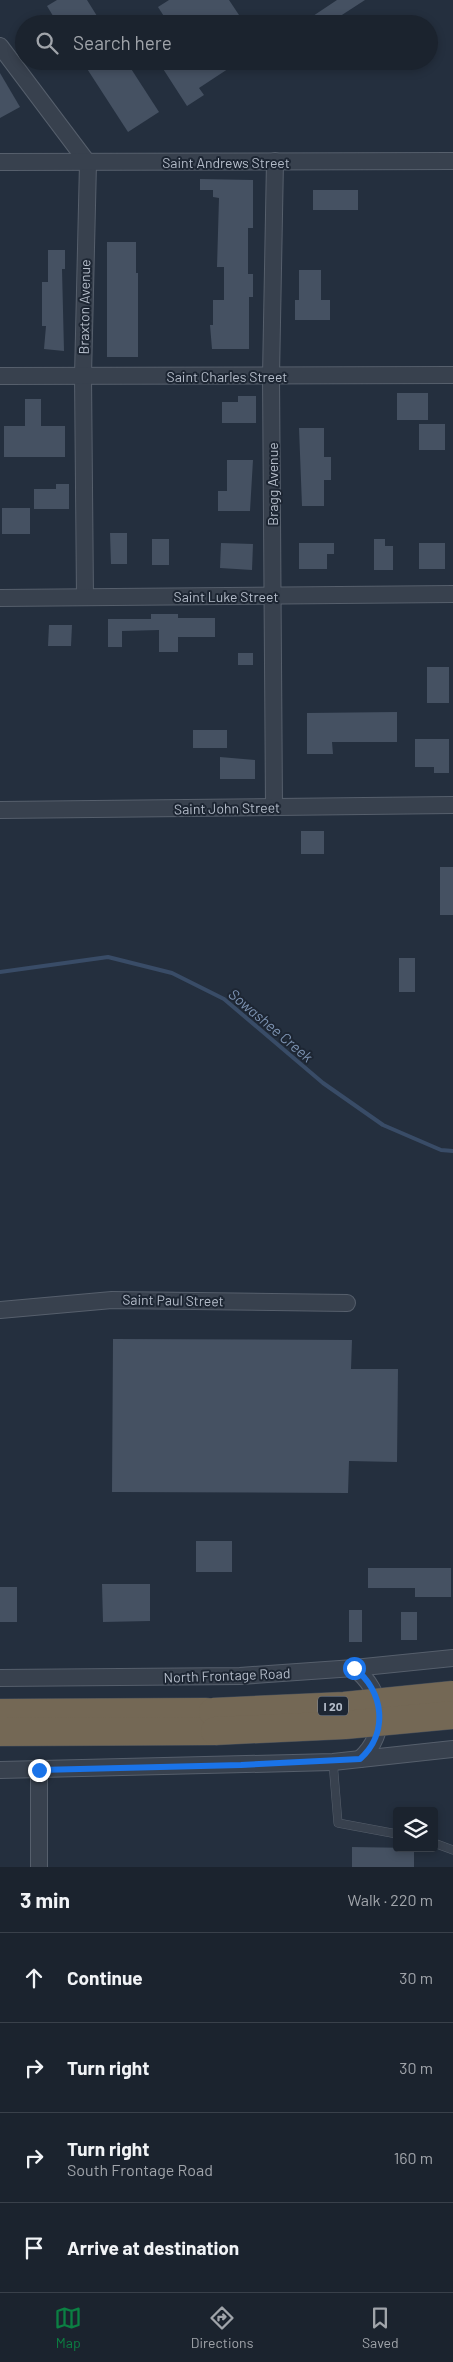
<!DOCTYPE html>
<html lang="en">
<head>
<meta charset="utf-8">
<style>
	body { margin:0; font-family:Barlow,sans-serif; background:#282f3a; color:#f1f3f6 }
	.controls { position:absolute; right:15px; bottom:15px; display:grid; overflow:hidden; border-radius:5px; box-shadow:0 2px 8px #0003 }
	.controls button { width:45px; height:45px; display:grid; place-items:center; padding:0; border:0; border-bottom:1px solid #39404a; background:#1b232e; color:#f1f3f6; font:25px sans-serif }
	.stop { position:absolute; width:15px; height:15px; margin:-11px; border:4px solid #1a73e8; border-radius:50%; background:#fff }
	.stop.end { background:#1a73e8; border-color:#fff; box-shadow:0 1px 5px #0008 }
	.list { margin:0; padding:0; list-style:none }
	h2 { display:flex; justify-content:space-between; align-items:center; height:65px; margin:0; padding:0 20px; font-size:21px }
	h2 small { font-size:16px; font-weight:400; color:#a0a4aa }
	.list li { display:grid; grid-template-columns:32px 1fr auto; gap:15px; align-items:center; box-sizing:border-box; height:90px; padding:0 20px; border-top:1px solid #39404a }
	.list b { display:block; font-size:19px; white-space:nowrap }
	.list p { margin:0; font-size:16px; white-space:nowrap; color:#a0a4aa }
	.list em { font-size:16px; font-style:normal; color:#a0a4aa }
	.icon { flex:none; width:28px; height:28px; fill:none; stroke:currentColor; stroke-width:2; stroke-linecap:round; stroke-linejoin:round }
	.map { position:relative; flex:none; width:453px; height:1867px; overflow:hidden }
	.search { position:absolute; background:#1b232e; box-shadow:0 2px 8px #0003; left:15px; right:15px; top:15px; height:55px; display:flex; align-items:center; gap:12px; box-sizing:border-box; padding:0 18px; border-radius:28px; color:#a0a4aa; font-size:19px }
	.sheet { height:425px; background:#1b232e }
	nav { display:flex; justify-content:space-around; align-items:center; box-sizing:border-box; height:70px; border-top:1px solid #39404a; background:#1b232e; font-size:14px; color:#a0a4aa }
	nav a { display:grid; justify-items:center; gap:2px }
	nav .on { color:#0b8043 }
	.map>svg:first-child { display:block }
</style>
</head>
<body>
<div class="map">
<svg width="453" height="1867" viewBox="0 0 453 1867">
	<rect width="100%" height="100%" fill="#242f3e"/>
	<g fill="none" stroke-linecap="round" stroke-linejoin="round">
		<path stroke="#394c67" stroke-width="4" d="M0 972 108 957 172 973 224 999 323 1083 383 1125 441 1150 453 1151"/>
	</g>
	<g fill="#455162">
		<path d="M57 0H87L102 24H58L47 6Z"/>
		<path d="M169 0H229L245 24H169L158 7Z"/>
		<path d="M337 0H365L328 24H301Z"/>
		<path d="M82 61H126L159 112 128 132Z"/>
		<path d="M158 61H240L199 88 204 95 187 106Z"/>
		<path d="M0 73 20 107 0 118Z"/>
		<path d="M200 179 253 180V228H248V274H253V297H249V349H212L210 325H213V300H224V267H217L219 198 213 197V190H200Z"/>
		<rect x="313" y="190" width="45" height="20"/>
		<path d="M107 242H136V273H138V357H107Z"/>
		<path d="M48 250H65V269H62L64 351 44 349 46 326H42V282H48Z"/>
		<path d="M299 270H321V300H330V320H295V300H299Z"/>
		<rect x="397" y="393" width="31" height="27"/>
		<path d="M238 396H256V423H222V402H238Z"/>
		<path d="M25 399H41V426H65V457H4V426H25Z"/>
		<rect x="419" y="424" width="26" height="26"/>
		<path d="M299 428H324V457H331V480H324V506H302Z"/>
		<path d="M227 460H253L250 511H218V491H227Z"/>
		<path d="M56 484H69V509H34V489H56Z"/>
		<rect x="2" y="508" width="28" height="26"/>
		<path d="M110 533H127V564H111Z"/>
		<rect x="152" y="539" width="17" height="26"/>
		<path d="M374 539H385V546H393V570H374Z"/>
		<path d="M221 543 253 544 252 570 220 568Z"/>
		<path d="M299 543H334V554H327V569H299Z"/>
		<rect x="419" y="543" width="26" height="26"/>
		<path d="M151 614H178V618H215V637H178V652H159V630L122 631V647H108V619H151Z"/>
		<path d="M49 625H72L71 646H48Z"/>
		<rect x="238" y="653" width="15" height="12"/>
		<rect x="427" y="667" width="22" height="36"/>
		<path d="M397 712V742H332L333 754H307V713Z"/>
		<rect x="193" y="730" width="34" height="18"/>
		<path d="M415 739H449V773H434V767H415Z"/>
		<path d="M220 757 255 760V779H220Z"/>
		<rect x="301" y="831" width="23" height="23"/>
		<rect x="440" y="867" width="13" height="48"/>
		<rect x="399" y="958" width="16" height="34"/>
		<path d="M113 1339 352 1340 351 1369H398L397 1462 349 1461 348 1493 112 1492Z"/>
		<rect x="196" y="1541" width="36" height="31"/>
		<path d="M368 1568H451V1597H415V1588H368Z"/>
		<path d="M102 1584H150V1621L103 1622Z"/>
		<rect x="0" y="1587" width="17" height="35"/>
		<rect x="349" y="1610" width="13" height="32"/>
		<rect x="401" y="1612" width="16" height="28"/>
		<path d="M352 1847 414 1848V1867H352Z"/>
	</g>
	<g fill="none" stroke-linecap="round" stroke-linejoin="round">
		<defs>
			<g id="service">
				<path d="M333 1762 338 1823 397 1834"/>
				<path d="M434 1843 453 1850"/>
			</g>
			<g id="minor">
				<path d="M0 46 88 163 83 376 85 597"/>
				<path d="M0 162 453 161"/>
				<path d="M0 376 453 375"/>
				<path d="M0 598 453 594"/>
				<path d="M274 807 271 376 275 161"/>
				<path d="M0 810 453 805"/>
				<path d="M0 1310 112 1300 347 1303"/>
				<path d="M354 1668C384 1691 389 1733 360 1759"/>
				<path d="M0 1678 240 1676 354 1668 453 1658"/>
				<path d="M0 1770 333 1762 453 1749"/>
				<path d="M39 1770V1867"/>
			</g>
			<g id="motorway">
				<path d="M0 1713 206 1712"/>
				<path d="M0 1732 215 1731"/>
			</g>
		</defs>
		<use href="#service" stroke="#565f6c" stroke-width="9"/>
		<use href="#minor" stroke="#565f6c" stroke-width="18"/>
		<use href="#motorway" stroke="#434c59" stroke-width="29"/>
		<use href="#service" stroke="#38414e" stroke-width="8"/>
		<use href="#minor" stroke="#38414e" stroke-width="16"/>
		<use href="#motorway" stroke="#746855" stroke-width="28"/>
		<defs>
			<g id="motorway-bridge">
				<path d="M213 1712 344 1706 453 1695"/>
				<path d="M215 1731 345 1725 453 1715"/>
			</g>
		</defs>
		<use href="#motorway-bridge" stroke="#434c59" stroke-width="29" stroke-linecap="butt"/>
		<use href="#motorway-bridge" stroke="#746855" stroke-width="28"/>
	</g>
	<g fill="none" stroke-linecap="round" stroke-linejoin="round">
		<path stroke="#1a73e8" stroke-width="6" d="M39 1770 241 1765 360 1759C389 1733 384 1691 354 1668"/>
	</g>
	<g text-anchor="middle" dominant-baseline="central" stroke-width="4" stroke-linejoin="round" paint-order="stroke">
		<rect fill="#1d2633" stroke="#878f9c" stroke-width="1" x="318" y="1696.5" width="30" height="19" rx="4"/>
		<g font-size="12" font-weight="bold" fill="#b4bcc9">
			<text x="333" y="1706">I 20</text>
		</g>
		<g font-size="14" fill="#b4bcc9" stroke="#1d2633">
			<text x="226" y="162">Saint Andrews Street</text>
			<text transform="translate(84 307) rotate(-89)">Braxton Avenue</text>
			<text x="227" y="376">Saint Charles Street</text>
			<text transform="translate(272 484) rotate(-90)">Bragg Avenue</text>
			<text x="226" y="596">Saint Luke Street</text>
			<text transform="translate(227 808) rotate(-1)">Saint John Street</text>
			<text transform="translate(173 1300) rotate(1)">Saint Paul Street</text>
			<text transform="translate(227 1675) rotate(-2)">North Frontage Road</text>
		</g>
		<g font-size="15" font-style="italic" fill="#7c92b1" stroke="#1d2633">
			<text transform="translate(271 1025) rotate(40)">Sowashee Creek</text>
		</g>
	</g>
</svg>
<div class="controls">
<button><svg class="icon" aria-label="layers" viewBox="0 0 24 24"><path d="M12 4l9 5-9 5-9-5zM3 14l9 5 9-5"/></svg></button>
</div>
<div class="stop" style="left:354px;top:1668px"></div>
<div class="stop end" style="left:39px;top:1770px"></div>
<div class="search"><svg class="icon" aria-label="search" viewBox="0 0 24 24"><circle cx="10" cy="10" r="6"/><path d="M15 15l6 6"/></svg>Search here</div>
</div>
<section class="sheet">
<h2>3 min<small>Walk · 220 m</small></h2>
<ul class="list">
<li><svg class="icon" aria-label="ahead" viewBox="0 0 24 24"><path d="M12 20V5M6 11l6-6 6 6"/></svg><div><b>Continue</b></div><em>30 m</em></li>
<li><svg class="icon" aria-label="right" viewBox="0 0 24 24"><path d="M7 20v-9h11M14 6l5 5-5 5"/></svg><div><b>Turn right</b></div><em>30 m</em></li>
<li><svg class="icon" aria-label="right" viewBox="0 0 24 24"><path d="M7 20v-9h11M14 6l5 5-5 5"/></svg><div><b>Turn right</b><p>South Frontage Road</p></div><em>160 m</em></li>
<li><svg class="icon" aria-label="arrive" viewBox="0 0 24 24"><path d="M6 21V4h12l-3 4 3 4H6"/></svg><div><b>Arrive at destination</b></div></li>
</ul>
</section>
<nav>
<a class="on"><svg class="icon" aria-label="map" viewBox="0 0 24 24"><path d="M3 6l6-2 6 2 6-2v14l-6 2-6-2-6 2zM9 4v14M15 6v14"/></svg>Map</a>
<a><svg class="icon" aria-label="directions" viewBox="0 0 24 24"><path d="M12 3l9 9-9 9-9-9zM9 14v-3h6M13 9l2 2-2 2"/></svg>Directions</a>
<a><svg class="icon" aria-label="saved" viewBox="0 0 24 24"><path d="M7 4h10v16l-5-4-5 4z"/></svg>Saved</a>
</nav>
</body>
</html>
